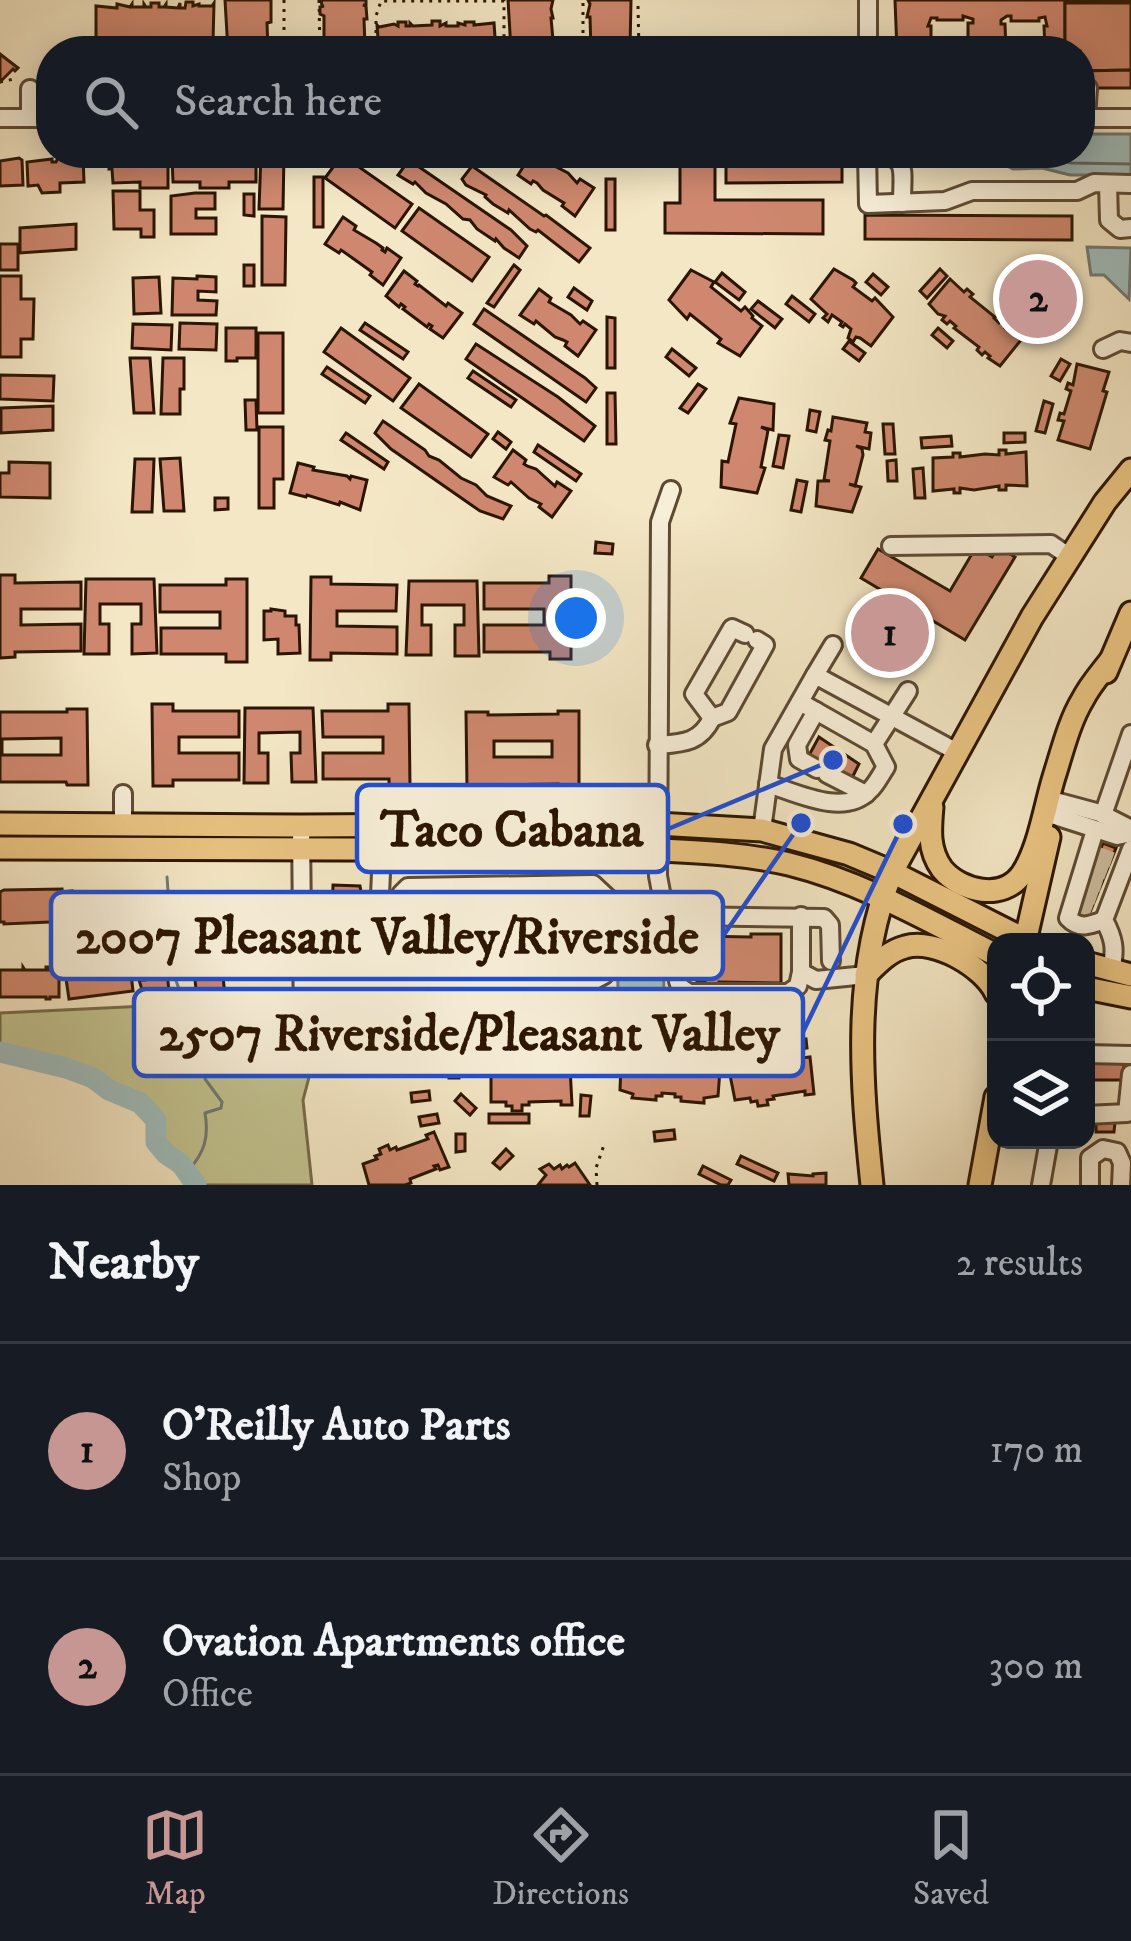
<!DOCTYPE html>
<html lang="en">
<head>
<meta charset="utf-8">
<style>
	body { margin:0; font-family:"IM FELL DW Pica",serif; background:#242831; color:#f1f3f6 }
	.controls { position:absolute; right:36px; bottom:36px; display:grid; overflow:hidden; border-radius:24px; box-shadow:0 6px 30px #0003 }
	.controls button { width:108px; height:108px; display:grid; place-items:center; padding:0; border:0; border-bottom:3px solid #363941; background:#171b24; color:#f1f3f6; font:60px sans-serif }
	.you { position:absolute; left:576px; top:618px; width:42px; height:42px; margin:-30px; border:9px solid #fff; border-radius:50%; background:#1a73e8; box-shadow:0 0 0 18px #1a73e833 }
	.badge { display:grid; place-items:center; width:78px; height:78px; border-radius:50%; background:#c59692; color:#111; font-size:39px; font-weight:700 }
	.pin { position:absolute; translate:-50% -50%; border:6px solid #fff; box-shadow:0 3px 12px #0006 }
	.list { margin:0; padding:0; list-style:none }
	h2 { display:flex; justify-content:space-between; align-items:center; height:156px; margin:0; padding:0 48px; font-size:51px }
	h2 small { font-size:39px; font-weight:400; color:#9ea1a6 }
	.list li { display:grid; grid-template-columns:78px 1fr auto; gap:36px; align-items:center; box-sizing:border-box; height:216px; padding:0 48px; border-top:3px solid #363941 }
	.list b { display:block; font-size:45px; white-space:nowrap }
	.list p { margin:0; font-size:39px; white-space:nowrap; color:#9ea1a6 }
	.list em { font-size:39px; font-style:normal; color:#9ea1a6 }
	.icon { flex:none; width:66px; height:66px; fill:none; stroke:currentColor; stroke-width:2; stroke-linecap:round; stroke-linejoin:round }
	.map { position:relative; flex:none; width:1131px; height:1185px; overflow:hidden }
	.search { position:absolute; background:#171b24; box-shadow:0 6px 30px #0003; left:36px; right:36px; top:36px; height:132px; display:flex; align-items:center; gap:30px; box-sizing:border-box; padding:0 42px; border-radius:48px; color:#9ea1a6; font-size:45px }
	.sheet { height:588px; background:#171b24 }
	nav { display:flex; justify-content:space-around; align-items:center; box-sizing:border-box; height:168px; border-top:3px solid #363941; background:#171b24; font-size:33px; color:#9ea1a6 }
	nav a { display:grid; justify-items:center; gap:6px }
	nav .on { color:#c59692 }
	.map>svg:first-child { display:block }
</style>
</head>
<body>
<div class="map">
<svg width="1131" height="1185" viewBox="0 0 1131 1185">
	<rect width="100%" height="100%" fill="#f4e7c5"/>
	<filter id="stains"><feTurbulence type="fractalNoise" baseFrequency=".00167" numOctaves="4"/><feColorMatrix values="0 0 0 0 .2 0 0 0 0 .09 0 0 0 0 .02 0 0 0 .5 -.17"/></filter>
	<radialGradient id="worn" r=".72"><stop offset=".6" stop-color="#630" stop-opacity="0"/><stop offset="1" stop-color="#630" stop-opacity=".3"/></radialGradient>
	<path fill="#c2c390" stroke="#766c49" stroke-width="3" d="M291 999 313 1062 303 1100 312 1185H203L195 1173 160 1141C160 1131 161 1121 156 1113 138 1085 34 1054 0 1048V1013Z"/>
	<g fill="#9fbebd" stroke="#717a72" stroke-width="3">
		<path d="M1080 134H1131V175H1070L1042 168 1013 169 1001 163 940 162 933 153H1080Z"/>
		<path d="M1087 247 1131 248 1129 299 1104 275H1091Z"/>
		<path d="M617 939H663L664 997H595V991L618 990Z"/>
	</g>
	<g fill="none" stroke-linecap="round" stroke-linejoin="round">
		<path stroke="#656a60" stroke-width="3" d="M1009 153 1016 156 1044 157 1071 163 1131 164"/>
		<path stroke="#717a72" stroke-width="3" d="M167 877 174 975 179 989 186 993C183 1021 197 1040 209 1065L205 1079 222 1102 221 1108 205 1113C209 1137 205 1152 188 1171"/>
		<path stroke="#9fbebd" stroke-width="21" d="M0 1052 66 1068 93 1078 109 1090 140 1103 156 1120V1142L166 1154 181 1164 196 1185"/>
	</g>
	<g fill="#cf886f" stroke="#2b1502" stroke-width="3" fill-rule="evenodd">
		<path d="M225 0H271V22L267 23 268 51H271H228Z"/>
		<path d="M321 0H366V5H363L366 6 367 19H364L365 47H367V51H322L321 47H324V16L320 14V7L324 6H322Z"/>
		<path d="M508 0H553L551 9 553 18H551L554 51H508L511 50Z"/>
		<path d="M588 0H631L630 49 633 51H587L591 50 590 17H587L590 4Z"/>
		<path d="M895 0H1131V3H1065V51H1047L1045 48 1044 26H1047L1045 17 1039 18V21H1011V16H1007L1001 20V24H1005L1006 51H968V23H973V19L963 16V20H937V18H931L928 26H931V49L897 51Z"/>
		<path d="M186 2H193V6L199 4V6H212L214 3 213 42H159V47L151 46V42H125V47H117V42L96 41V6L117 8V4L130 7 132 4V7H144V4L146 7H151V3H159V7H164L166 4V7L178 8 180 3V8H185Z"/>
		<path d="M1065 3H1131V70L1080 71V51H1065Z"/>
		<path d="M432 21H440V26L446 23V26H458V23L465 25V22H474V25L494 23 496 51H379L377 25 379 27 394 24 398 26V22H406V26H410V23L413 26 432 25Z"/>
		<rect x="182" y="44" width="28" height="7"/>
		<path d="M0 54 18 68 15 71 13 69 0 82Z"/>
		<path d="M1131 70V88H1080V71Z"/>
		<path d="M284 153 283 209H259L261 153Z"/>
		<path d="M532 153H542L549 158 547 162 568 173 577 183 580 179 594 188 575 216 562 206 564 203 543 190 537 183 533 181 531 184 518 175Z"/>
		<path d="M680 153H715V200H823V234L665 233V203H680Z"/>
		<path d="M726 153H842V182L726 183Z"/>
		<path d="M111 154H137L141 156V162L150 160 157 162V160L168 162V188H140V182L113 183 112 169H109Z"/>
		<path d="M177 154H197L201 156V163L227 162V157L231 154 245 156V154H251L256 156V182H229V188H200V182H173L172 156Z"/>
		<path d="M72 155 83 156 84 182 60 183V192L42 193 38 185 28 186 27 162 52 159V162H56L59 156Z"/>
		<path d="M342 155 412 204 395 228 325 178Z"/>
		<path d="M19 158 22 160 23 185 0 186V161Z"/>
		<path d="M409 160 511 230 527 246 519 258 504 248 496 239 495 241 477 229 470 220 463 219 446 204 426 193 415 182 413 184 398 175Z"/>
		<path d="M472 166 544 216 546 215 590 248 579 262 538 230 536 232 530 229 509 210 508 213 493 204 485 197 486 195 466 185 462 179Z"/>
		<rect x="314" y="177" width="9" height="50"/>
		<rect x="606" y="179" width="9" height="51"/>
		<path d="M113 191H140V210H154V237H141V229H114Z"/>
		<path d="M195 193H215V209H196V218H216V234H171V196Z"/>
		<path d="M244 194H254V216L244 215Z"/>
		<path d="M419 208 489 257 472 281 402 231Z"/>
		<path d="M865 215 1072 216V240L865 239Z"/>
		<path d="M262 216 286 217 285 285H262Z"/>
		<path d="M343 217 356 226 354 230 376 243 383 248 382 250 385 252 387 248 401 258 383 285 370 275 372 272 344 252 341 250 339 253 325 244Z"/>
		<path d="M76 224V249L20 253V228Z"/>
		<rect x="0" y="244" width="18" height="26"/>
		<rect x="244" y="265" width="10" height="21"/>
		<path d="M514 265 520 270 494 307 487 303Z"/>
		<path d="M834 269 853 280 856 283 853 287 872 301 875 298 893 317 871 346 860 338 856 337 853 342 848 338 851 329 845 324 843 327 840 325 842 322 832 315 828 322 823 318 827 314 811 299Z"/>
		<path d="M940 269 947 276 927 298 920 291Z"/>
		<path d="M691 270 714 282 711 287 741 311 745 307 753 316 752 318 762 326 740 356 718 343 721 339 690 314 687 319 669 300Z"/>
		<path d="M1038 270 1056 287 1051 291 1057 296 1053 301 1055 303 1051 307 1053 309 1032 329 1011 309 1036 282 1031 277Z"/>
		<path d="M404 271 417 281 415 284 418 286 419 285 446 306 448 303 462 313 443 338 430 329 432 326 429 324 427 327 403 309 405 307 401 304 399 307 386 296Z"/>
		<path d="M722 273 745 292 739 300 715 282Z"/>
		<path d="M873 274 888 287 881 295 866 282Z"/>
		<path d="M0 276H21V299H34L33 339H21V357H0Z"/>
		<path d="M197 276 216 277V292L198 291V300L217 301 216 315H172L173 278 197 279Z"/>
		<path d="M159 277 161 313 134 314 133 278Z"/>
		<path d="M950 279 964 292 967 289 973 294 970 297 995 317 994 318 999 323 1002 320 1007 325 1005 328 1021 340 1000 366 988 358 990 356 985 352 982 355 977 350 979 347 954 328 956 326 950 321 947 324 942 320 945 316 938 314 929 304Z"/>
		<path d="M574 288 592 301 587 310 568 297Z"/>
		<path d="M539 289 551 298 549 302 571 315 580 324 583 321 596 330 578 356 565 346 567 342 563 340 555 337 536 321 534 324 520 315Z"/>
		<path d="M792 296 815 314 809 322 786 304Z"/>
		<path d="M758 301 782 319 775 328 751 309Z"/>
		<path d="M484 309 585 378 596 388 586 402 474 324Z"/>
		<path d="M607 317 615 318V368H607Z"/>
		<path d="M180 323 217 324 216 350 179 349Z"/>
		<path d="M365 323 408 352 403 359 360 330Z"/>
		<path d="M133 324 172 325 171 350 132 348Z"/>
		<path d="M226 328H256V358H237V361H226Z"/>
		<path d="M341 328 410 378 393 401 324 352Z"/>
		<path d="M938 328 953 341 947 348 932 335Z"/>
		<rect x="258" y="333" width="25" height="80"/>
		<path d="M849 341 865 353 859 361 843 349Z"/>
		<path d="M476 344 558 397 595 426 584 441 466 359Z"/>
		<path d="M672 349 696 368 689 376 666 357Z"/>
		<path d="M130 358H150L154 413H134Z"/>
		<path d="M163 358H184V389H180V414H161Z"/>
		<path d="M1061 359 1070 364 1060 381 1051 376Z"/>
		<path d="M1077 364 1109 372 1103 391 1107 392 1090 449 1058 440 1064 421 1058 420 1060 413 1064 414 1071 391 1066 389 1068 383 1073 385Z"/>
		<path d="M327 367 370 396 365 403 322 374Z"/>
		<path d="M473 371 516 400 511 407 468 378Z"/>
		<path d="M0 375 54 376 53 401 0 399Z"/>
		<path d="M419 384 488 434 471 457 401 408Z"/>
		<path d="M698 384 706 389 688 413 680 408Z"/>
		<path d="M607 393H615L616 444H607Z"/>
		<path d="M739 398 774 404 773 430 761 427 768 430 767 436 761 467 765 468 757 493 721 487 722 461 728 462 736 424 730 423Z"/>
		<path d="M245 400H256L257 430H246Z"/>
		<path d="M1044 401 1053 404 1045 433 1036 431Z"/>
		<path d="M53 406V430L1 433V408Z"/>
		<path d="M810 410 820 412 816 432 807 430Z"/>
		<path d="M833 417 867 423 865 432 871 433 869 449 856 446 862 449 863 455 855 486 849 484 861 487 852 512 816 506 818 481H830L824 480 830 441 825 440 828 430 831 431Z"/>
		<path d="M383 421 425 450 429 456 439 460 461 478 476 485 487 496 511 506 503 519 480 511 391 449 375 433Z"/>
		<path d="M883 424H893L895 454H885Z"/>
		<path d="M259 427H283V479H274V508H259Z"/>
		<path d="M498 432 511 442 506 449 493 439Z"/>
		<path d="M346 433 388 462 384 469 341 440Z"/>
		<path d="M1004 433H1025V442L1004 443Z"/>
		<path d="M779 435 789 436 783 468 773 466Z"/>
		<path d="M951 436 952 446 922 448 921 438Z"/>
		<path d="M538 445 581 474 576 481 534 452Z"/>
		<path d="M513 450 526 460 524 464 527 466 536 469 555 486 557 482 571 491 552 517 539 507 541 504 529 498 511 482 508 485 494 477Z"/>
		<path d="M999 450H1006V454L1026 452 1027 486 1006 485V490H999V486L974 490 960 488V493H954V489L933 491V458L953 457V453H960V457L985 454 999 455Z"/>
		<path d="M180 458 184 511H164L160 459Z"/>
		<path d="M135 459H154L152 512H132Z"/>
		<path d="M896 460 897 481H888L887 461Z"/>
		<path d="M9 462 50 463V498L0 497V473H9Z"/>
		<path d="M298 463 314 467 313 470 347 476 350 479 351 476 367 480 360 510 340 502 339 505 307 495 306 497 290 493Z"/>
		<path d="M923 468 925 498H915L913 469Z"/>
		<path d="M797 480 807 482 801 512 791 510Z"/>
		<path d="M215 498H228V509L215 510Z"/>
		<path d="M596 542 613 544 612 554 595 553Z"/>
		<path d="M976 547 992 557 998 547 1015 557 965 640 861 578 878 549 950 591Z"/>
		<path d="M0 575H15V583L81 582V609H21V625L81 624V651L15 652V657L0 658Z"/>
		<path d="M549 576H571V659H550V652H484V625H544V609H484V583H549Z"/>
		<path d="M311 577H331V584L397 585 396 611H337V626L397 627V654L331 653V660H310Z"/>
		<path d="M86 579H154L157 653 132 654V624H141V604H100V624H109V654H84Z"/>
		<path d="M226 579H247V662H226V654H161V628H220V612H160V585H226Z"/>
		<path d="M409 581H477L479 656H455V625H464V605H422V625H431V655H406Z"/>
		<path d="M871 601 927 633 910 665 853 633Z"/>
		<path d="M271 609 285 611V616H296V625H299L300 653 278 654V639L264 640V611H271Z"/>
		<path d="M152 704H173V711H239V737H179V753H239V780H173V786H153Z"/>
		<path d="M388 704H409L410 787H389V779H323V753H383V737H323L322 711H388Z"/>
		<path d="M245 708H313L316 782H292L291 753H300V732L259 733V753H268V783H244Z"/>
		<path d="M67 709H87L88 785H67L66 782H0V712H67ZM61 738V755H2V739Z"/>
		<path d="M558 711H579V787H558V784L489 785V788H467L466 712H488V715L558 714ZM494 741H552V757H494Z"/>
		<path d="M819 737 859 764 851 780 815 773 808 757Z"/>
		<path d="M1103 843 1116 848 1086 922 1074 917Z"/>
		<path d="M333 885 360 886 362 898H359V918H342V914H332Z"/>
		<path d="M62 889V892L72 891 73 921 4 924V922H0V892L4 890Z"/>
		<path d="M216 907 225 996 197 999 189 921H186V917H189L188 910Z"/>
		<path d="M162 926 169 991 143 993 139 980H145V975H138L135 929Z"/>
		<path d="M751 934H781V983L719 982V992H705V982H697V949H694V941H697V936L751 937Z"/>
		<path d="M123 963V966L130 965 133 991 69 999 65 972 80 968V974L85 973 84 968 111 965 112 971 117 970 116 964Z"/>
		<path d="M23 967 25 970H46V967H49V970H59V997H50V999H46V997H0V970H23Z"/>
		<rect x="336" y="987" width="140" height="12"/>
		<rect x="482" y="988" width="95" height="11"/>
		<path d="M448 1030H458V1035H465V1038H480L483 1063H480V1069H465V1073H459V1078H449V1073H443V1070L410 1069V1074H400L399 1036H410V1041L442 1039V1035H448Z"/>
		<path d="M806 1039 807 1048 767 1054 766 1044Z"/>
		<path d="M644 1051H651L652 1059 658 1060V1064L683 1065V1061L690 1062 692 1054H700V1062L706 1063V1067H712V1070H720L718 1096 704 1098V1103L681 1101V1097H675V1094L662 1093V1096H656V1100L632 1098 633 1094 620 1090 621 1065 634 1062 635 1058 642 1059Z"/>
		<path d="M762 1057 763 1062 769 1061 770 1064 802 1062 801 1058 810 1057 814 1094 805 1095V1091L773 1096 774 1099 767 1100 768 1105 758 1106 757 1101 751 1102 750 1098 735 1100 730 1075H733L732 1068 747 1067 746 1063H753L752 1058Z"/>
		<path d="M512 1061H523V1067L530 1066 529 1070 557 1069V1072H561V1067H570L572 1105H561V1101L529 1102V1105H522V1111H512V1106H506V1102H491V1070H505L506 1067H512Z"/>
		<path d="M1086 1062H1124V1080H1088V1105Z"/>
		<path d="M429 1091 430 1100 412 1102 411 1093Z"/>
		<path d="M461 1094 476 1108 470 1115 455 1101Z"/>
		<path d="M581 1095 591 1096 589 1116H580Z"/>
		<path d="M437 1114 439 1123 421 1126 419 1117Z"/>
		<rect x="489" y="1114" width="40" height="9"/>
		<path d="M1096 1122H1115L1114 1132H1096Z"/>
		<path d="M674 1130 675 1139 655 1141 654 1132Z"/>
		<path d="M434 1132 449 1167 440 1170 438 1165 434 1166 436 1169 410 1179 411 1183 405 1185H369L363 1164 377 1159 375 1156 381 1154 379 1149 388 1145 390 1150 396 1147 397 1150 428 1139 426 1135Z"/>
		<path d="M456 1134H465V1151L456 1152Z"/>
		<path d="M506 1149 513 1156 500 1169 493 1163Z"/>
		<path d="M741 1156 778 1173 774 1181 737 1164Z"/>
		<path d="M575 1163 590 1185H538L546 1175 540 1169 549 1164 554 1169 560 1165 562 1169 567 1165 569 1167Z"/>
		<path d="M703 1166 731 1180 728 1185H721L699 1174Z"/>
		<path d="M826 1173V1185H789L788 1174 813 1176V1174Z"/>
	</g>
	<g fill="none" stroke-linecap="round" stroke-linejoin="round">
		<g stroke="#ccbd9e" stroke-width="16" stroke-dasharray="16 8" stroke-linecap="butt">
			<path d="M1098 855 1112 860"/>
			<path d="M1094 867 1107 872"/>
			<path d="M1089 880 1102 884"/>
			<path d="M1083 892 1097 897"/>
			<path d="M1079 904 1092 909"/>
		</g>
		<defs>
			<g id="minor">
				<path d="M868 51V0"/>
				<path d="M30 89V118"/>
				<path d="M0 118H51"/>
				<path d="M1080 118H1131"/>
				<path d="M1086 118 1088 88"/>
				<path d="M867 153 868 204 945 201 972 191H1077L1094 183 1131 184"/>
				<path d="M867 154C910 155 902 166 902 203"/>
				<path d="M1108 184 1109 220 1120 229 1131 228"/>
				<path d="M1103 349 1120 341 1131 343"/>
				<path d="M671 490 660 522 658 876 662 897 672 911 680 916 824 918 830 925 831 961"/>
				<path d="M891 546 1051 544 1070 557"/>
				<path d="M745 634 732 628 694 694 712 718 728 712 765 645 757 640"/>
				<path d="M815 675 833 645"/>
				<path d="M816 711 797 745 799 759 817 769"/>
				<path d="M874 744 908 691"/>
				<path d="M657 745C683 743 700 743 712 718"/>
				<path d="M827 774 866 794"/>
				<path d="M768 784C797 793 844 817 869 791 876 785 881 774 886 767L874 744 800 702"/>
				<path d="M123 794V825"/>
				<path d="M1059 802 1100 813 1131 829"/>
				<path d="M1103 815 1131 734"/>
				<path d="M1055 816 1117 836 1131 833"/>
				<path d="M301 826 303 1032"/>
				<path d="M762 830 773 749 815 675 957 752"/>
				<path d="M1095 830 1068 918C1079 930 1091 925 1104 920"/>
				<path d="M680 916 678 981 680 987 689 993H788L798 986 801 972V916"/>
				<path d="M372 934 379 917 382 851"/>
				<path d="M1111 970C1116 950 1114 938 1104 920L1131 849"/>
				<path d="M801 972 816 980 866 975"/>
				<path d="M303 984 371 980 591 982 604 975 608 968V898L593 884 408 887 401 894 398 931 372 934 371 980"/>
				<path d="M1086 1054 1131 1055"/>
				<path d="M1086 1115 1127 1113 1131 1074"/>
				<path d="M1041 1185 1049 1140"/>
				<path d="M1090 1185V1158L1103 1149 1117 1152 1122 1163 1121 1185"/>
			</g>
			<g id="major">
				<path d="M1106 672 1131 613"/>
				<path d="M932 807C930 829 928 850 942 869 961 892 1003 901 1022 874 1039 849 1045 806 1054 777 1062 752 1069 722 1083 699 1090 685 1101 673 1110 661"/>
				<path d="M0 824 301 826 657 824 762 830 849 854 892 872 1030 942"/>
				<path d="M0 848 658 850C701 852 746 854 789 864 862 882 929 921 996 955"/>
				<path d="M1025 942 1049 837"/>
				<path d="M1086 963 1131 975"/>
				<path d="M866 975C877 964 889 951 905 947 935 938 984 967 996 993"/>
				<path d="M1086 988 1131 997"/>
				<path d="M872 1185C861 1080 852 973 892 872L1032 617 1105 502 1131 470"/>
				<path d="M980 1185 996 1097"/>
			</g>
		</defs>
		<use href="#minor" stroke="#5d4a33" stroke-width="22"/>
		<use href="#major" stroke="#2b1502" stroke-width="27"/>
		<g stroke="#2b1502" stroke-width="3" stroke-dasharray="3 6" stroke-linecap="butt">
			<path d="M284 0V51"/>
			<path d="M319 0 320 51"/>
			<path d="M638 6 639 51"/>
			<path d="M376 51V16L381 1H504V51"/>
			<path d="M583 51V0"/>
			<path d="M0 82 14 79"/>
			<path d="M597 1185 596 1168 605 1142"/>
		</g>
		<use href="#minor" stroke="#f8efd9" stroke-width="16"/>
		<use href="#major" stroke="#eac482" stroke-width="21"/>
	</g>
	<path fill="none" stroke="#1d4ed8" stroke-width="4.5" d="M833 760L668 829M801 823L723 936M903 824L803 1032"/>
	<g fill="#1d4ed8" stroke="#f8efd9" stroke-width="4.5">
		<circle cx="833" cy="760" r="12"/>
		<circle cx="801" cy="823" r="12"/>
		<circle cx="903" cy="824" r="12"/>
	</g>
	<g fill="#f8efd9" stroke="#1d4ed8" stroke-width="4.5">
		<rect x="357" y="785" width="311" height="87" rx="12"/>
		<rect x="51" y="892" width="672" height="87" rx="12"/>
		<rect x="134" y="989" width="669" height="87" rx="12"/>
	</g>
	<g font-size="51" text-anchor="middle" font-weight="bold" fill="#2b1502">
		<text x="512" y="846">Taco Cabana</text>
		<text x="387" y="953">2007 Pleasant Valley/Riverside</text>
		<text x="469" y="1050">2507 Riverside/Pleasant Valley</text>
	</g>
	<rect width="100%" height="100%" filter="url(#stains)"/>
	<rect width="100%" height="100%" fill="url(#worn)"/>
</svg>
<div class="controls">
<button><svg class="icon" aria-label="locate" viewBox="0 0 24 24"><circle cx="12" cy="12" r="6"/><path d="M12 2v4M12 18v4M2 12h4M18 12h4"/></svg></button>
<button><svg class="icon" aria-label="layers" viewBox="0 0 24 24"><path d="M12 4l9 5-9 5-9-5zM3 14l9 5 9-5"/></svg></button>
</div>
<div class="you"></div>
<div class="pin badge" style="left:890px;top:633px">1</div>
<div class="pin badge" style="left:1038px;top:299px">2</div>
<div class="search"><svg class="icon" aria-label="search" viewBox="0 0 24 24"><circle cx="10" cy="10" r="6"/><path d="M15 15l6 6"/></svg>Search here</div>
</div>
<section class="sheet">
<h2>Nearby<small>2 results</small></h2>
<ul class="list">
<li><span class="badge">1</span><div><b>O'Reilly Auto Parts</b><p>Shop</p></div><em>170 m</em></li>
<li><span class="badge">2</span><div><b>Ovation Apartments office</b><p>Office</p></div><em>300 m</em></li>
</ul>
</section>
<nav>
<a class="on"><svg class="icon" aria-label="map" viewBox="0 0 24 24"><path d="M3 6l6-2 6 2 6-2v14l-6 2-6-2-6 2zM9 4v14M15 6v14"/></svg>Map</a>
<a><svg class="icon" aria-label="directions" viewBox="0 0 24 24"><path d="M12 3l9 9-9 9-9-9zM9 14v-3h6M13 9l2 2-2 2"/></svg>Directions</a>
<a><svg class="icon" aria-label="saved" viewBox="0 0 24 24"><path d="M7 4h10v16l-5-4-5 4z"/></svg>Saved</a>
</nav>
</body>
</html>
